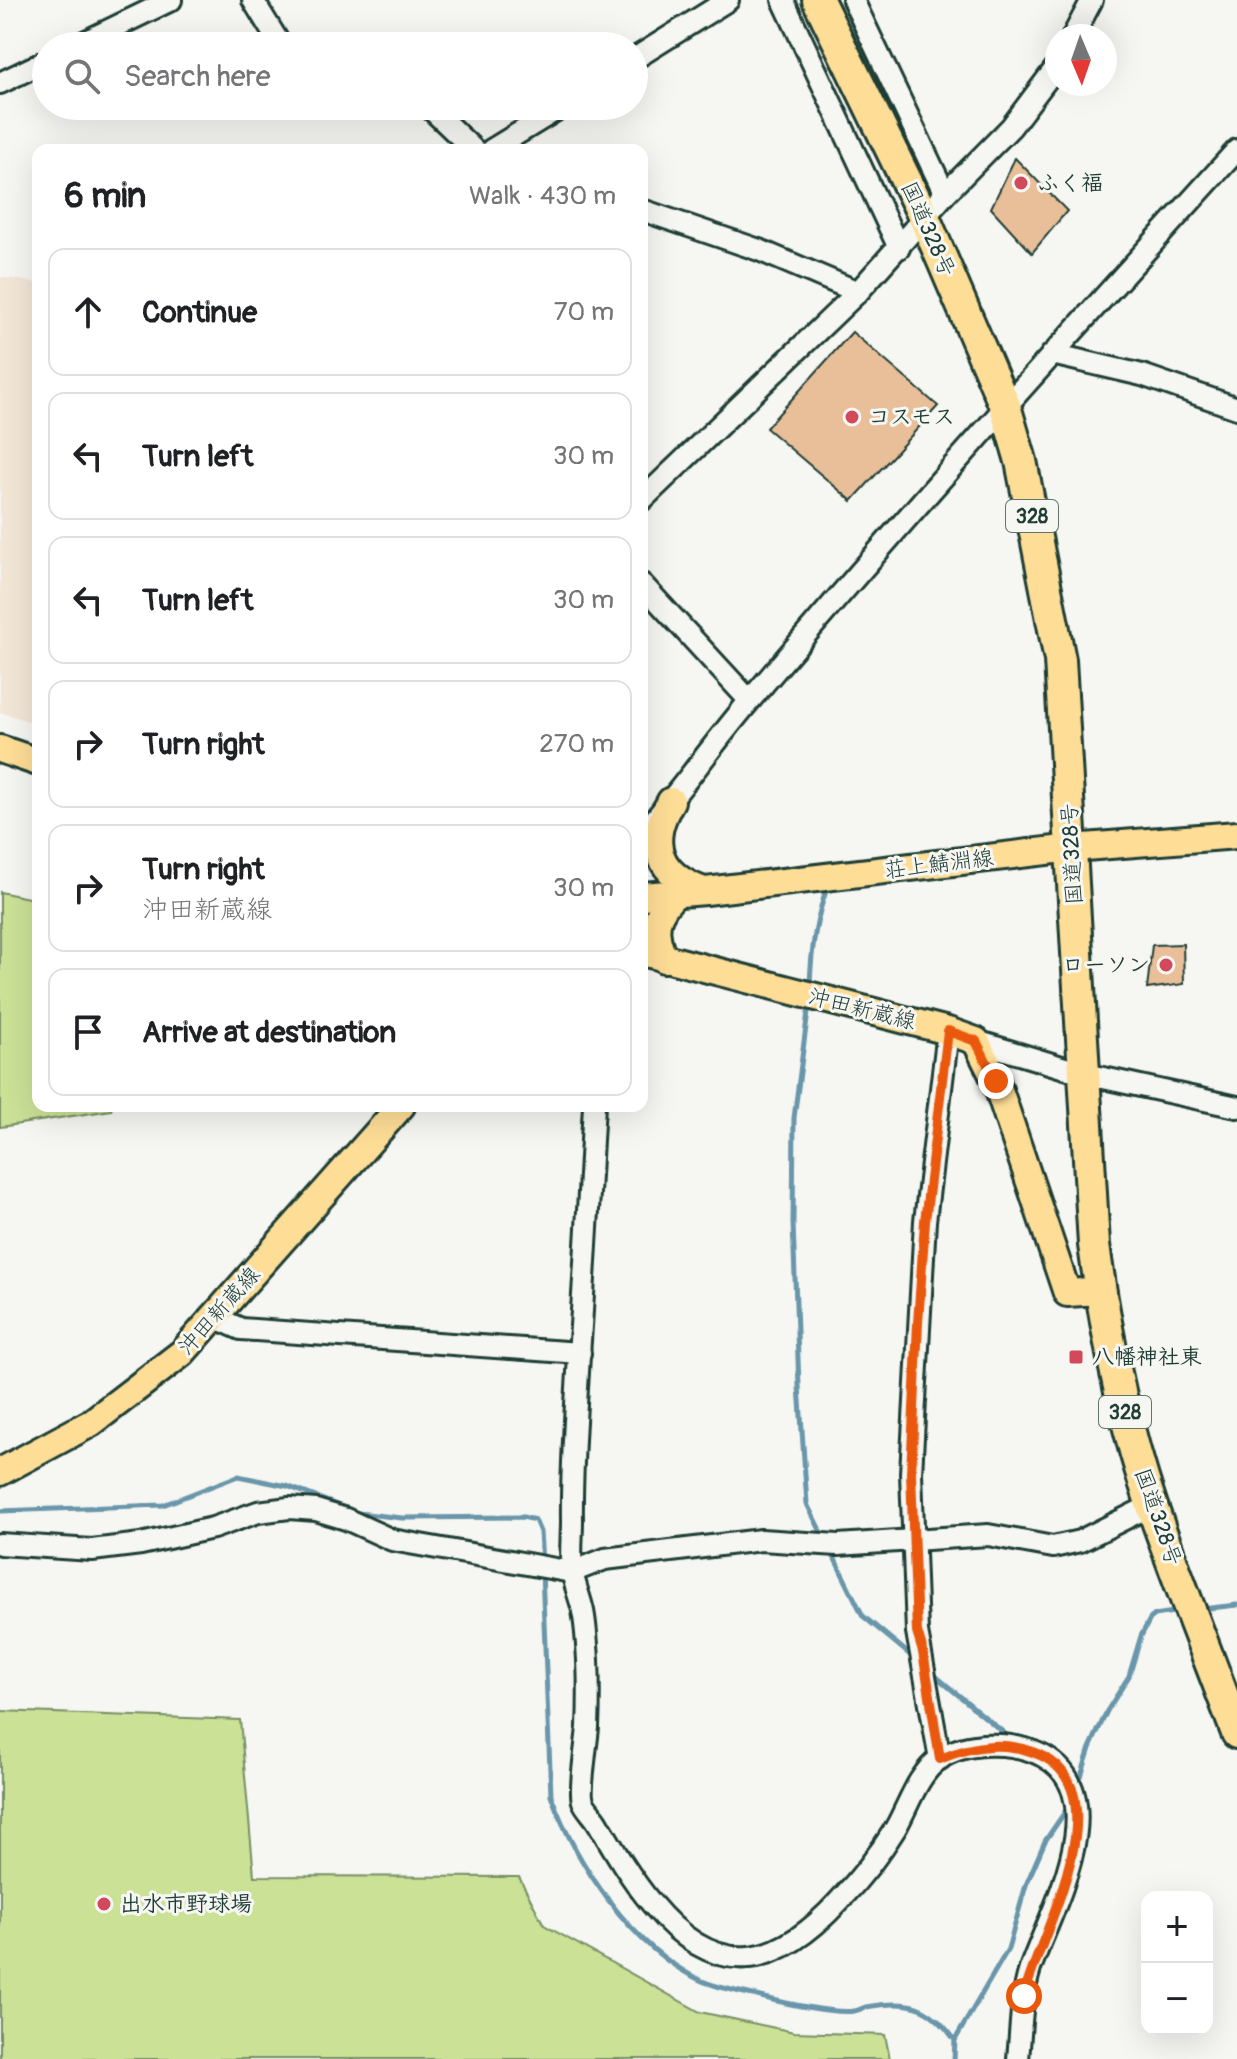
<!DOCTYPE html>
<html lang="en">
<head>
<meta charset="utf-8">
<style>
	body { margin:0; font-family:Pangolin,"Klee One",sans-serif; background:#f6f6f6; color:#202124 }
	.controls { position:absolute; right:24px; bottom:24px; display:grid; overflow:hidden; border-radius:16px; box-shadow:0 8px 32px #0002 }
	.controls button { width:72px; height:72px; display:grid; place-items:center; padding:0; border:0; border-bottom:2px solid #e0e0e0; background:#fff; color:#202124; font:40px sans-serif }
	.compass { position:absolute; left:1045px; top:24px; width:72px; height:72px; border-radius:50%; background:#fff; box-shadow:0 8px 32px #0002; rotate:178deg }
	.stop { position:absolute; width:24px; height:24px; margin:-18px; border:6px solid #ea580c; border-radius:50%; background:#fff }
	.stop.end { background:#ea580c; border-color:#fff; box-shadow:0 2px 8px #0008 }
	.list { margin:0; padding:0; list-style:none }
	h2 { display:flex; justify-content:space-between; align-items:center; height:104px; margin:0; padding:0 32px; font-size:34px }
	h2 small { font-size:26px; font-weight:400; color:#757577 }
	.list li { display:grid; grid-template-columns:52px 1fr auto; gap:24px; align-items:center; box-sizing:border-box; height:128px; margin:0 16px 16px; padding:0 16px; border:2px solid #e0e0e0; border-radius:16px }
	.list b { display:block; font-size:30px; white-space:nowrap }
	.list p { margin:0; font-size:26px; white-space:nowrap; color:#757577 }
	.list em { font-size:26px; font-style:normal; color:#757577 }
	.icon { flex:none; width:44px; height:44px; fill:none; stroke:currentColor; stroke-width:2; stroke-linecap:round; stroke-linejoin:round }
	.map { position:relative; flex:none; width:1237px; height:2059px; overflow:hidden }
	.search { position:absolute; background:#fff; box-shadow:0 8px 32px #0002; left:32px; top:32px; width:616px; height:88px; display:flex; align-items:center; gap:20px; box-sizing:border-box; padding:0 28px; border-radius:44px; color:#757577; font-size:30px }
	.panel { position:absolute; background:#fff; box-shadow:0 8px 32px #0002; left:32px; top:144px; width:616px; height:968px; border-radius:16px }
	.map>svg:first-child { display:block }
</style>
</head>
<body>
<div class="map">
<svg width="1237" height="2059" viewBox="0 0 1237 2059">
	<rect width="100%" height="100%" fill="#f6f6f2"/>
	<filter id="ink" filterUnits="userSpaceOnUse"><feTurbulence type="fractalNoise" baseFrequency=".0125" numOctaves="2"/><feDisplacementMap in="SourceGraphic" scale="16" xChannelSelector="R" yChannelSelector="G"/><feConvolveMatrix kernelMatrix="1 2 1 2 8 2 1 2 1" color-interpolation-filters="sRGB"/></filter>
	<g filter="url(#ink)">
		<path fill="#f2e6d7" d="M0 277 38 283V724L0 712Z"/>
		<g fill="#cbe196" stroke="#758f65" stroke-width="2">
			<path d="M0 892 38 900V1106H112L111 1110 0 1127Z"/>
			<path d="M0 1711 240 1720 254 1876 519 1877 544 1925 700 2012 794 2032 885 2035 890 2059H0Z"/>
		</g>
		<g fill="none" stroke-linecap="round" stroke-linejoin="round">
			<g stroke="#6996aa" stroke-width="5">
				<path d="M810 986C811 953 816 916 828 886"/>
				<path d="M809 1004 794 1118 793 1223 799 1386 807 1504 825 1540"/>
				<path d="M0 1511 163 1505 238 1476 287 1486 358 1513 402 1518 523 1517 535 1520 540 1532 542 1562"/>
				<path d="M830 1549 863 1616 915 1659"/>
				<path d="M542 1572 551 1795C576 1864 632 1948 700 1980 720 1989 744 1992 765 1998 784 2003 835 2014 854 2011 858 2011 862 2008 866 2007 909 1999 929 2004 955 2040"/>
				<path d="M1202 1609 1237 1605"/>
				<path d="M932 1673 1010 1738"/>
				<path d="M1077 1789 1090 1748 1107 1711 1129 1676 1141 1636 1150 1619 1155 1615 1180 1611"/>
				<path d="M954 2059 955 2040 1008 1949 1026 1885 1045 1841 1067 1809"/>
			</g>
		</g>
		<g fill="#e9bf99" stroke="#1f3d34" stroke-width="2">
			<path d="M1015 158 1067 211 1032 253 991 208Z"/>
			<path d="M852 332 938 406 852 501 766 428Z"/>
			<path d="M1183 944 1184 984 1147 989 1152 945Z"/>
		</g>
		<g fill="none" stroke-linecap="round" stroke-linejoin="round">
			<defs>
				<g id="minor">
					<path d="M253 0 281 46"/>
					<path d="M783 0 899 248"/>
					<path d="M853 0 945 194"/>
					<path d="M1073 36 1092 0"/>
					<path d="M76 46 171 0"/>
					<path d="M634 59 728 0"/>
					<path d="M0 83 46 61"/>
					<path d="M428 106 474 150"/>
					<path d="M491 150 563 106"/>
					<path d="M642 210 759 250 858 292"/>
					<path d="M1052 354 1142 375 1237 408"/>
					<path d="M642 500 858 292 945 194 1011 127 1057 66"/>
					<path d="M642 584 749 700"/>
					<path d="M642 834C681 791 714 742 752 698 909 512 1073 331 1237 150"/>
					<path d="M976 1041 1085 1074 1237 1107"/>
					<path d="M594 1106C589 1189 585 1272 579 1355 576 1410 571 1465 572 1521 572 1537 570 1554 572 1570 574 1584 580 1597 583 1611 586 1626 587 1644 588 1660 589 1682 589 1705 588 1727 587 1741 579 1791 583 1801 585 1807 593 1815 597 1821 614 1850 631 1879 652 1904 716 1981 776 1970 839 1901 860 1879 879 1855 895 1829 908 1807 917 1775 939 1759 967 1740 1014 1741 1043 1756 1117 1796 1049 1914 1030 1969 1021 1997 1021 2029 1018 2059"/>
					<path d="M214 1317 241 1329 580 1353"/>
					<path d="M0 1544 92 1550 141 1544 213 1528 258 1512 289 1508 316 1510 346 1519 392 1540 572 1572 605 1559 761 1540 838 1545 988 1535 1053 1547 1080 1541 1152 1505"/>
					<path d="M940 1759 917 1632 911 1473 925 1221 948 1031"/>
				</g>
				<g id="major">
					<path d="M0 749 38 762"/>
					<path d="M671 801C646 843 658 875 704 891"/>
					<path d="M642 896 706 891 1072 848 1237 835"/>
					<path d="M642 952 948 1031 976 1041 996 1081 1067 1293 1100 1291"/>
					<path d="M664 959C651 930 654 915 676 893"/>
					<path d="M0 1472 91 1423 182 1353 401 1106"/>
				</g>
				<path id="highway" d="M818 0 924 217 1005 406 1021 461 1060 660 1094 1245C1106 1334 1123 1421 1152 1506 1178 1582 1209 1658 1237 1733"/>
			</defs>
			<use href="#minor" stroke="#1f3d34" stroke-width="26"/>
			<use href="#major" stroke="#1f3d34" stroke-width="32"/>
			<use href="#highway" stroke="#1f3d34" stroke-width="36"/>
			<use href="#minor" stroke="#f6f6f2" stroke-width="20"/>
			<use href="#major" stroke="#fedd96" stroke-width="26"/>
			<use href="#highway" stroke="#fedd96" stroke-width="30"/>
		</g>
	</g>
	<g fill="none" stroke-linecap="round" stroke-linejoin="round" filter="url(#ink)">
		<path stroke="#ea580c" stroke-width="10" d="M996 1081 976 1041 948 1031 925 1221 918 1323 911 1473 917 1632 923 1652 940 1759C973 1745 1006 1740 1040 1755 1124 1793 1038 1937 1024 1996"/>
	</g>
	<g fill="#d1495b" stroke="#f6f6f2" stroke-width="3">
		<circle cx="1021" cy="183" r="8"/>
		<circle cx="852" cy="417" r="8"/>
		<circle cx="1166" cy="965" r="8"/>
		<rect x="1068" y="1349" width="16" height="16" rx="4"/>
		<circle cx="104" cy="1904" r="8"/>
	</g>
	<g text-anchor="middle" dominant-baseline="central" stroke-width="6" stroke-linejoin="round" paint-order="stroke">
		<g fill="#f6f6f2" stroke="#60746d" stroke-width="2">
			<rect x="1006" y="500" width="52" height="32" rx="6"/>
			<rect x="1099" y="1396" width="52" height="32" rx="6"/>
		</g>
		<g font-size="20" font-weight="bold" fill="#1f3d34">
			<text x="1032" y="516">328</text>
			<text x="1125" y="1412">328</text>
		</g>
		<g font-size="22" font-weight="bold" fill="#1f3d34" stroke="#f6f6f2" text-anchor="start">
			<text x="1037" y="183">ふく福</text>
			<text x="868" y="417">コスモス</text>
			<text x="1150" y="965" text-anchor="end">ローソン</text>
			<text x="1092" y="1357">八幡神社東</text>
			<text x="120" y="1904">出水市野球場</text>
		</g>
		<g font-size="22" fill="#1f3d34" stroke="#f6f6f2">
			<text transform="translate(928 229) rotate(66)">国道328号</text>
			<text transform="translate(1072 854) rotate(-93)">国道328号</text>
			<text transform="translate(939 864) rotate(-7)">荘上鯖淵線</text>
			<text transform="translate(862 1009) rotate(14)">沖田新蔵線</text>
			<text transform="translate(219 1311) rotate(-48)">沖田新蔵線</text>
			<text transform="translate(1158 1517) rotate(71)">国道328号</text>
		</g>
	</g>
</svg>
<div class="controls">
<button>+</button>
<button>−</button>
</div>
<svg class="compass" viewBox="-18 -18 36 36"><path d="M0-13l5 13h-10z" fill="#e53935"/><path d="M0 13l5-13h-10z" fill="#757577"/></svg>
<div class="stop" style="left:1024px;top:1996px"></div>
<div class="stop end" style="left:996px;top:1081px"></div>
<div class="search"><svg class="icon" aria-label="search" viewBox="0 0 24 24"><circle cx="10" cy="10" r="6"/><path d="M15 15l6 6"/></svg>Search here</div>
<section class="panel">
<h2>6 min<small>Walk · 430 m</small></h2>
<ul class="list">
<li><svg class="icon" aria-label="ahead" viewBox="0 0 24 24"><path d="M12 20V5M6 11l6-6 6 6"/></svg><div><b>Continue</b></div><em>70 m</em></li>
<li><svg class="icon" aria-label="left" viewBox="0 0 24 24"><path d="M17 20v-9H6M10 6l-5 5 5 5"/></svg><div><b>Turn left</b></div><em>30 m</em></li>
<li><svg class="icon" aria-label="left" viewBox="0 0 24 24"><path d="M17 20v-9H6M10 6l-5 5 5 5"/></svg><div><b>Turn left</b></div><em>30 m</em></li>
<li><svg class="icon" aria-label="right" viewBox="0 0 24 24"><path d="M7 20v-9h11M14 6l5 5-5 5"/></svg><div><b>Turn right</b></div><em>270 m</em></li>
<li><svg class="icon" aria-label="right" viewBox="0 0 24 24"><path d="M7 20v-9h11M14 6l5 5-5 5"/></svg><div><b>Turn right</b><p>沖田新蔵線</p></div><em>30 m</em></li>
<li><svg class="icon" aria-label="arrive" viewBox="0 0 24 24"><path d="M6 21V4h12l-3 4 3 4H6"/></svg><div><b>Arrive at destination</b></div></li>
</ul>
</section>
</div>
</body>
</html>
